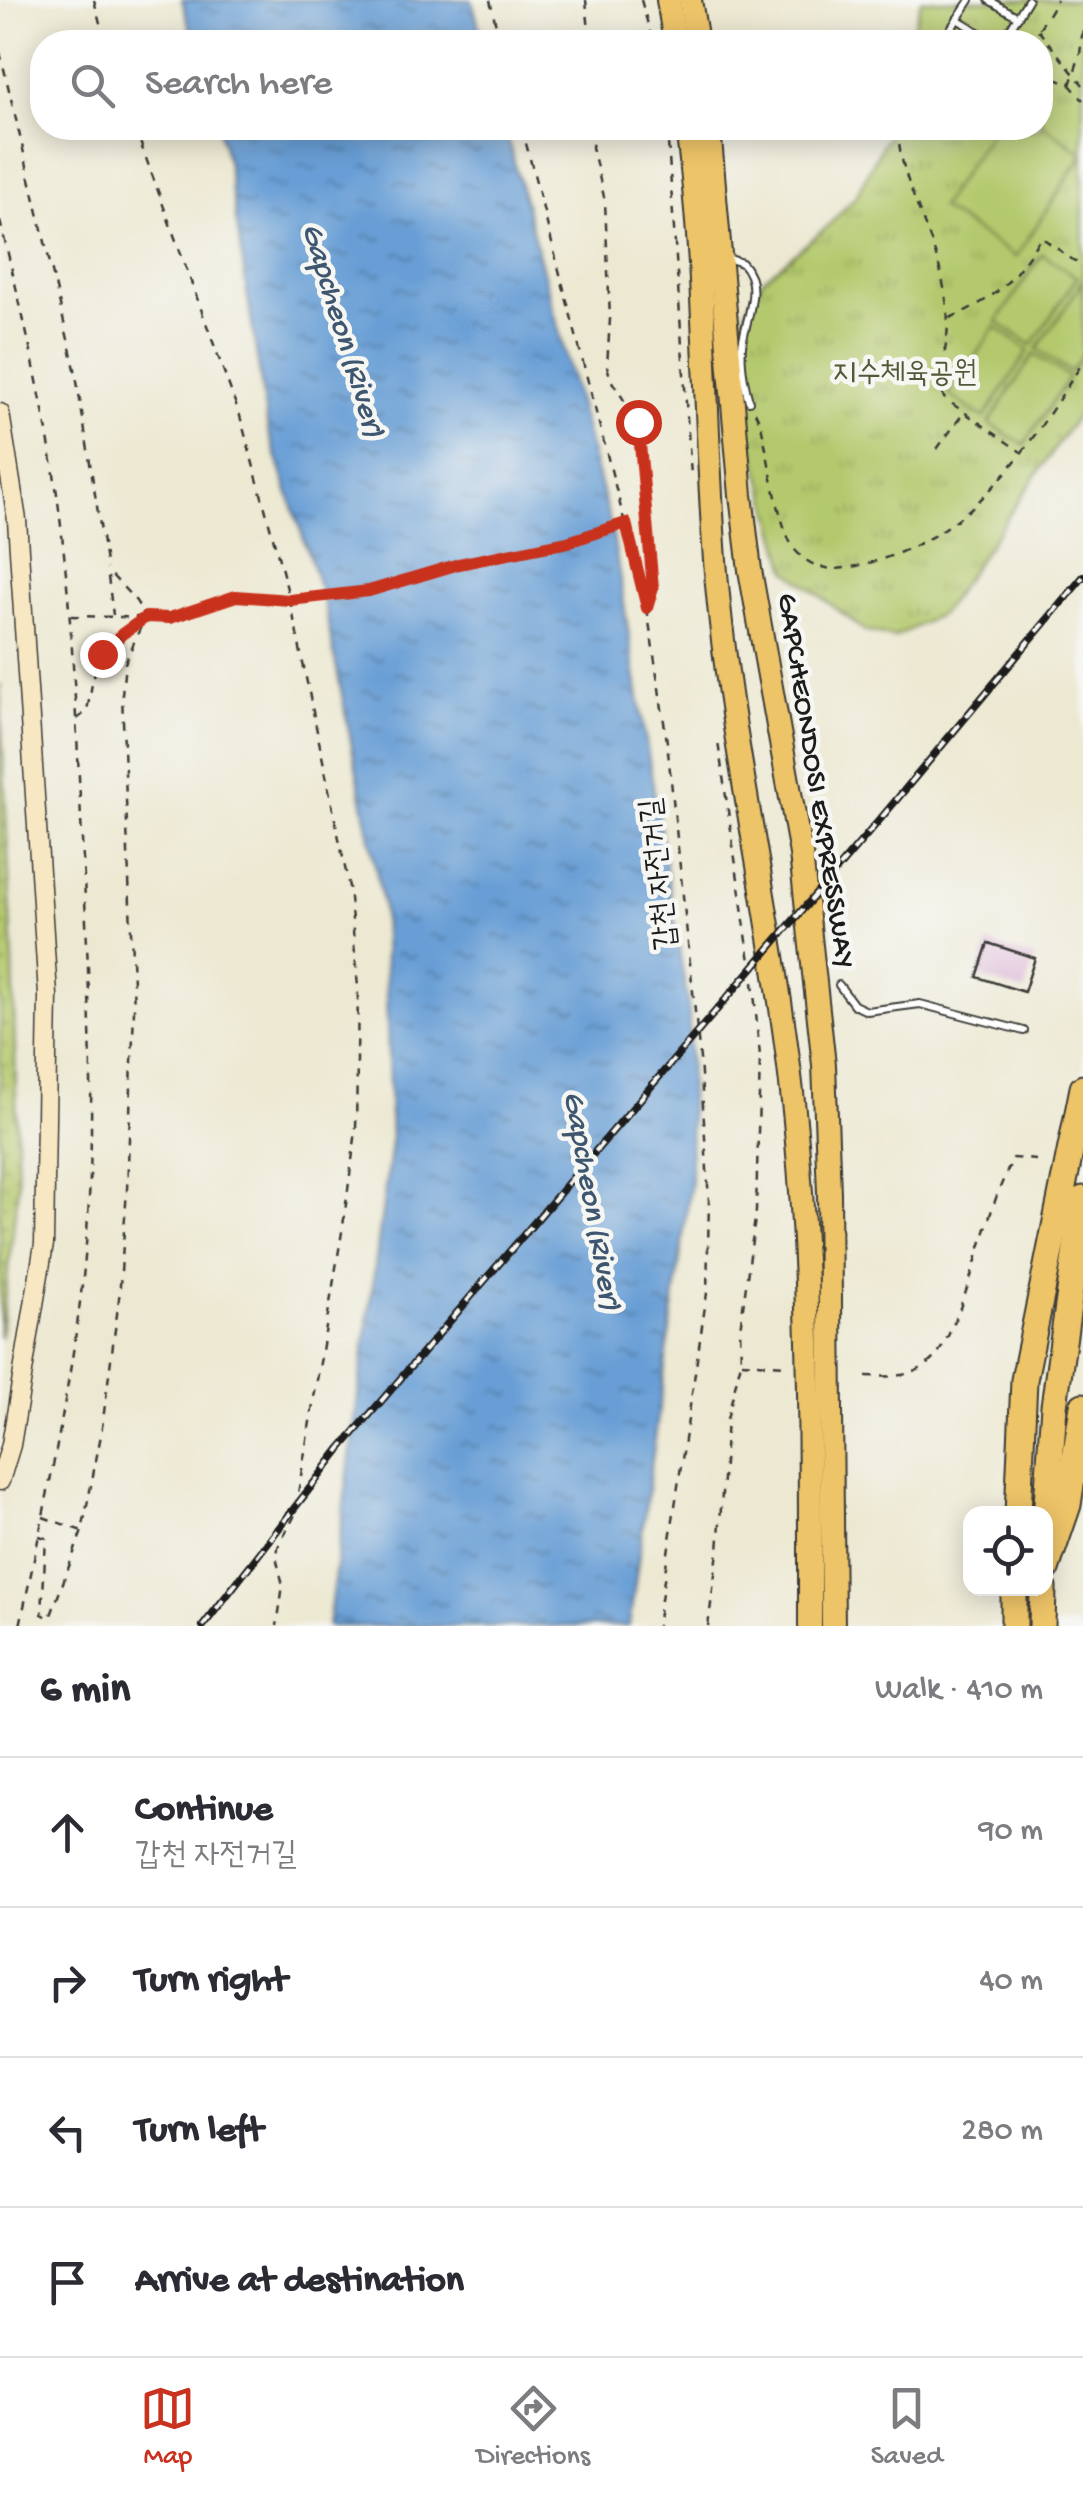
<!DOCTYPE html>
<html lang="en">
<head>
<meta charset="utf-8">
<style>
	body { margin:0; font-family:"Gochi Hand","Poor Story",sans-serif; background:#f7f7f7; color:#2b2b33 }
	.controls { position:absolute; right:30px; bottom:30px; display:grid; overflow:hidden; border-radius:20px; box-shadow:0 5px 25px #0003 }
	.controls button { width:90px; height:90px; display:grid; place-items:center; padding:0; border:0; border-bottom:2px solid #e1e1e2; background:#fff; color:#2b2b33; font:50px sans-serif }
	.stop { position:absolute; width:30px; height:30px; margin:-22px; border:8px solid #c8321e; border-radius:50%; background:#fff }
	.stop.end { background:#c8321e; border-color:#fff; box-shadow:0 2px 10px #0008 }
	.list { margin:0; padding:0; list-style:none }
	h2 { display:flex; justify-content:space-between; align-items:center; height:130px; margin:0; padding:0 40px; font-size:42px }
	h2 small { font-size:32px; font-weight:400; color:#7c7c81 }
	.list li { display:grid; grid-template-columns:65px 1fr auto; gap:30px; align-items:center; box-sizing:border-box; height:150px; padding:0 40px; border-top:2px solid #e1e1e2 }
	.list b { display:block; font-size:38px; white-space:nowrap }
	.list p { margin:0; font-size:32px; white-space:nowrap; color:#7c7c81 }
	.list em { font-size:32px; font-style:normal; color:#7c7c81 }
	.icon { flex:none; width:55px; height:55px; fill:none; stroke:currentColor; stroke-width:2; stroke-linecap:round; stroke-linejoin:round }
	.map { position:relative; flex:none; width:1083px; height:1626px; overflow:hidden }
	.search { position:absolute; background:#fff; box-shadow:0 5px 25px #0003; left:30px; right:30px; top:30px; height:110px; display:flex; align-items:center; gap:25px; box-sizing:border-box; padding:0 35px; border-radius:40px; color:#7c7c81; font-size:38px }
	.sheet { height:730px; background:#fff }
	nav { display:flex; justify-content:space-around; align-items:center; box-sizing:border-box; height:140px; border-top:2px solid #e1e1e2; background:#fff; font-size:28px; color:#7c7c81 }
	nav a { display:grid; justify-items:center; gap:5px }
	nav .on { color:#c8321e }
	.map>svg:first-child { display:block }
</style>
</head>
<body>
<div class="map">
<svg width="1083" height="1626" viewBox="0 0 1083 1626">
	<defs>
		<pattern id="grass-dots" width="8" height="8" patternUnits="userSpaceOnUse" patternTransform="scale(2.5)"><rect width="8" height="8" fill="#b4c96d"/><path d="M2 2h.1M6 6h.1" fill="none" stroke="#9aac5e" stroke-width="1.8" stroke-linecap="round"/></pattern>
		<pattern id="park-tufts" width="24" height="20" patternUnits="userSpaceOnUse" patternTransform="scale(2.5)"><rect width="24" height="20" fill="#b4c96d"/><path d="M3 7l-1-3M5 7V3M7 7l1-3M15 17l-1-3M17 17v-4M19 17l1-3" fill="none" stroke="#9aac5e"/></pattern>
		<pattern id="water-ripples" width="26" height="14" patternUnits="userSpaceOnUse" patternTransform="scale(2.5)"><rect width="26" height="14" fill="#679ed5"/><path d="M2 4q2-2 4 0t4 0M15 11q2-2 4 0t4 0" fill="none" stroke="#5480ac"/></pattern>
	</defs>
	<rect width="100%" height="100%" fill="#f6f6f2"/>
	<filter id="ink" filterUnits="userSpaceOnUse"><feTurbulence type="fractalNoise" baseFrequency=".01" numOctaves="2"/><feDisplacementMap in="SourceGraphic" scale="20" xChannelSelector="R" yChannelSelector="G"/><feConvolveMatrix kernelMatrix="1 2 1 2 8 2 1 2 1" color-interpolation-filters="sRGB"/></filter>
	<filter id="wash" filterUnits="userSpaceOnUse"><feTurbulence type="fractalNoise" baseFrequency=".0048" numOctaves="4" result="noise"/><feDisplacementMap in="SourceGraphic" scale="40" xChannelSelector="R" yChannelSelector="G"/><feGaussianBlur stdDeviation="2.25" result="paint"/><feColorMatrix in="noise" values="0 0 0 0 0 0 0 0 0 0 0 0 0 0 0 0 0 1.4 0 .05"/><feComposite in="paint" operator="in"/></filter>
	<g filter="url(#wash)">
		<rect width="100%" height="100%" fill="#ece8d1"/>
		<path fill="url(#grass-dots)" stroke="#687244" stroke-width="2.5" d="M0 683 13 961 18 1187 0 1338Z"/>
		<path fill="url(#park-tufts)" stroke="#687244" stroke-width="2.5" d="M921 0H1083V407L942 613 894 638 865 631 787 570 744 414 735 332 761 281 826 228 856 196 891 128H1040V42H910Z"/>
		<g fill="#b4c96d" stroke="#687244" stroke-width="2.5">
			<path d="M1041 123 1083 154 1016 257 940 208 993 128H1040Z"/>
			<path d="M1042 254 1077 277 1032 345 997 322Z"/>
			<path d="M1083 281V354L1071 372 1037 349Z"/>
			<path d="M995 327 1029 350 984 418 949 395Z"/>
			<path d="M1034 354 1069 377 1024 445 989 423Z"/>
		</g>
		<g fill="url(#water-ripples)" stroke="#425d78" stroke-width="2.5">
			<path d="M182 0H472L483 42H194Z"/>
			<path d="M218 128H505L612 529 689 1010 691 1180 629 1626H328L391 1143 383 906 323 598 268 431 227 160Z"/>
		</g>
		<g id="blocks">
			<path fill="#d5a4d0" d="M988 943 1035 958 1024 992 977 977Z"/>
		</g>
	</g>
	<g filter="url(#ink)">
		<use href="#blocks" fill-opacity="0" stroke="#3b3b37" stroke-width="2.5"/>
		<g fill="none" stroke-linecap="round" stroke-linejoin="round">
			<defs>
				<g id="service">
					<path d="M989 0 1018 17"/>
					<path d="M957 19 995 42"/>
					<path d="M942 42 970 0"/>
					<path d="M1002 42 1028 0"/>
					<path d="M727 258 742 263C764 286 745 319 742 346 740 365 744 383 749 401"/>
					<path d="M839 985 854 1005 867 1011 920 1004 1024 1031"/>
				</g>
				<path id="secondary" d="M0 413 17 520 48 995 44 1244 11 1445 0 1481"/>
				<g id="trunk">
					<path d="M668 0 675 42"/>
					<path d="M690 0 697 42"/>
					<path d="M687 128C707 275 704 425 716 573 730 739 769 902 789 1067 812 1252 810 1439 810 1626"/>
					<path d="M709 128 741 495 750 570 801 854 824 1065 829 1193 833 1626"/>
				</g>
				<g id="motorway">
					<path d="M1018 1514 1024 1380 1083 1088"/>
					<path d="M1046 1517 1054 1406 1083 1199"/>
					<path d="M1046 1569 1068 1505 1083 1406"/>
					<path d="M1014 1626V1588"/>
					<path d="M1042 1626 1043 1588"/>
				</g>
			</defs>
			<use href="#service" stroke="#3b3b37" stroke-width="10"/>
			<use href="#secondary" stroke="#3b3b37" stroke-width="21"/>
			<use href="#trunk" stroke="#3b3b37" stroke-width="26"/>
			<use href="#motorway" stroke="#3b3b37" stroke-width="29"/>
			<g stroke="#3b3b37" stroke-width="2.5" stroke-dasharray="8 8" stroke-linecap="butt">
				<path d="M94 0 105 42"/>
				<path d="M490 0 500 42"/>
				<path d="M586 0 590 42"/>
				<path d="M641 0 653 42"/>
				<path d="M1038 30 1083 85"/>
				<path d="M1031 42 1057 0"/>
				<path d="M0 52 75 369 107 569"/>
				<path d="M1040 72 1070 85 1083 100"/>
				<path d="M1070 85 1080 55 1083 25"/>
				<path d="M135 128 240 416 290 600 349 887 358 987 356 1131 343 1226 294 1517 278 1547 277 1561 283 1585 277 1626"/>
				<path d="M522 128 647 608 667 742 700 1059 709 1201 707 1293 657 1626"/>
				<path d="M595 128 592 147 605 201 610 319 607 366 611 380 638 422 653 588 647 607"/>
				<path d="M667 128 691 475"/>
				<path d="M898 128C899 182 933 230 943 283 947 301 949 319 947 337 945 358 937 377 944 398L1021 452"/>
				<path d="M0 221C22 311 44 402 57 494 74 621 77 750 84 878 90 1010 97 1145 83 1277 70 1394 44 1511 20 1626"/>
				<path d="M950 318C1000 296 1011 283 1041 237L1083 267"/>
				<path d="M755 412 761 425C768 454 779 530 795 550 815 573 838 571 865 564 975 536 1025 452 1083 362"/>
				<path d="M937 449 962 415"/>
				<path d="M108 577 113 615"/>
				<path d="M71 616 170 618 236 596H271L290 600 369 591 459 564 568 542 624 524"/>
				<path d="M77 719 86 712C90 701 90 691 93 680 99 650 121 634 144 618"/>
				<path d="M742 1362 785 1365"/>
				<path d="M866 1376C889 1377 914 1378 932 1360 958 1335 981 1239 995 1201 1000 1186 1007 1172 1013 1158L1036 1160"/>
				<path d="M43 1517 82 1531"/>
				<path d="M39 1536 46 1538 42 1614 50 1618 82 1531 101 1435 119 1299 127 1190 134 1010 122 694 125 663 145 617 136 601 107 570"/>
				<path d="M708 1626 718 1552 727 1419 741 1362 740 1329 756 1211 760 1056 753 982 718 742"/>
			</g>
			<use href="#service" stroke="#fff" stroke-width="6"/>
			<use href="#secondary" stroke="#f8e7c3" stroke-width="18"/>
			<use href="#trunk" stroke="#eec469" stroke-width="22"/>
			<use href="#motorway" stroke="#eec469" stroke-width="25"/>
			<defs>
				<path id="rail" d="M203 1626 341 1448 882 817 1083 577"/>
			</defs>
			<use href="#rail" stroke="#1c1c1c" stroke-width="8"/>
			<use href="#rail" stroke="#f6f6f2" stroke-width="4" stroke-dasharray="11" stroke-linecap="butt"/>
		</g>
	</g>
	<g fill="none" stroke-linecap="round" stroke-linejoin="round" filter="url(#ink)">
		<path stroke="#c8321e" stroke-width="12" d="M102 654 122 634 146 617 170 618 236 596 290 600 369 591 459 564 568 542 626 523 647 608 653 588 638 422"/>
	</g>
	<g text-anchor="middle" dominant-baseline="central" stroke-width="9" stroke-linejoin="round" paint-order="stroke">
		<g font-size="30" fill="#515938" stroke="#f6f6f2">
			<text x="905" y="375">지수체육공원</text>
		</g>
		<g font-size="30" fill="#1c1c1c" stroke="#f6f6f2">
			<text transform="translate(814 781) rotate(81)">GAPCHEONDOSI EXPRESSWAY</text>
			<text transform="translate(661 874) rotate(-96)">갑천 자전거길</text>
		</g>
		<g font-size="32" font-style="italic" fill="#3e566f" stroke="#f6f6f2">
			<text transform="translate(341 331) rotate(73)">Gapcheon (River)</text>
			<text transform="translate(590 1201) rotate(80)">Gapcheon (River)</text>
		</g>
	</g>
</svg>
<div class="controls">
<button><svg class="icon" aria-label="locate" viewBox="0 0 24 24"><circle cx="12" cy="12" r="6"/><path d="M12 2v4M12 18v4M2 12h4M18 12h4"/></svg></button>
</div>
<div class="stop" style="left:638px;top:422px"></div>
<div class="stop end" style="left:102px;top:654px"></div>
<div class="search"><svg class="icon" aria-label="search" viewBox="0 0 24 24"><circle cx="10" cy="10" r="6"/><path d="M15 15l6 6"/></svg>Search here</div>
</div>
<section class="sheet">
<h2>6 min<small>Walk · 410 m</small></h2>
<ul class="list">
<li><svg class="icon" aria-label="ahead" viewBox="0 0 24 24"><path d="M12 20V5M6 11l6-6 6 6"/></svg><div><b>Continue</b><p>갑천 자전거길</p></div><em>90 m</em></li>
<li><svg class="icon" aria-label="right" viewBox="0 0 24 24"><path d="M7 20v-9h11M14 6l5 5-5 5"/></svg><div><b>Turn right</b></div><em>40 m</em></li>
<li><svg class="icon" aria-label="left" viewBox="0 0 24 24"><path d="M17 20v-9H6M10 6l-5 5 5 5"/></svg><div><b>Turn left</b></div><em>280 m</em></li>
<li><svg class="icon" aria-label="arrive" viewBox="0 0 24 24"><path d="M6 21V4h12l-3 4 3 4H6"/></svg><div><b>Arrive at destination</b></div></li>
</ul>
</section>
<nav>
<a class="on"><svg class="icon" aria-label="map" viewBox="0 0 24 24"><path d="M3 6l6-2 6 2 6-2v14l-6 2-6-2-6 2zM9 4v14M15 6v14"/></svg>Map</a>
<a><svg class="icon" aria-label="directions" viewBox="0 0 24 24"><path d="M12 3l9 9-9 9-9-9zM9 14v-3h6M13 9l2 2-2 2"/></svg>Directions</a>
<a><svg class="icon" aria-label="saved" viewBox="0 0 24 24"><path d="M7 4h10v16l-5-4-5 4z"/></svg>Saved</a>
</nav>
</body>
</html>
